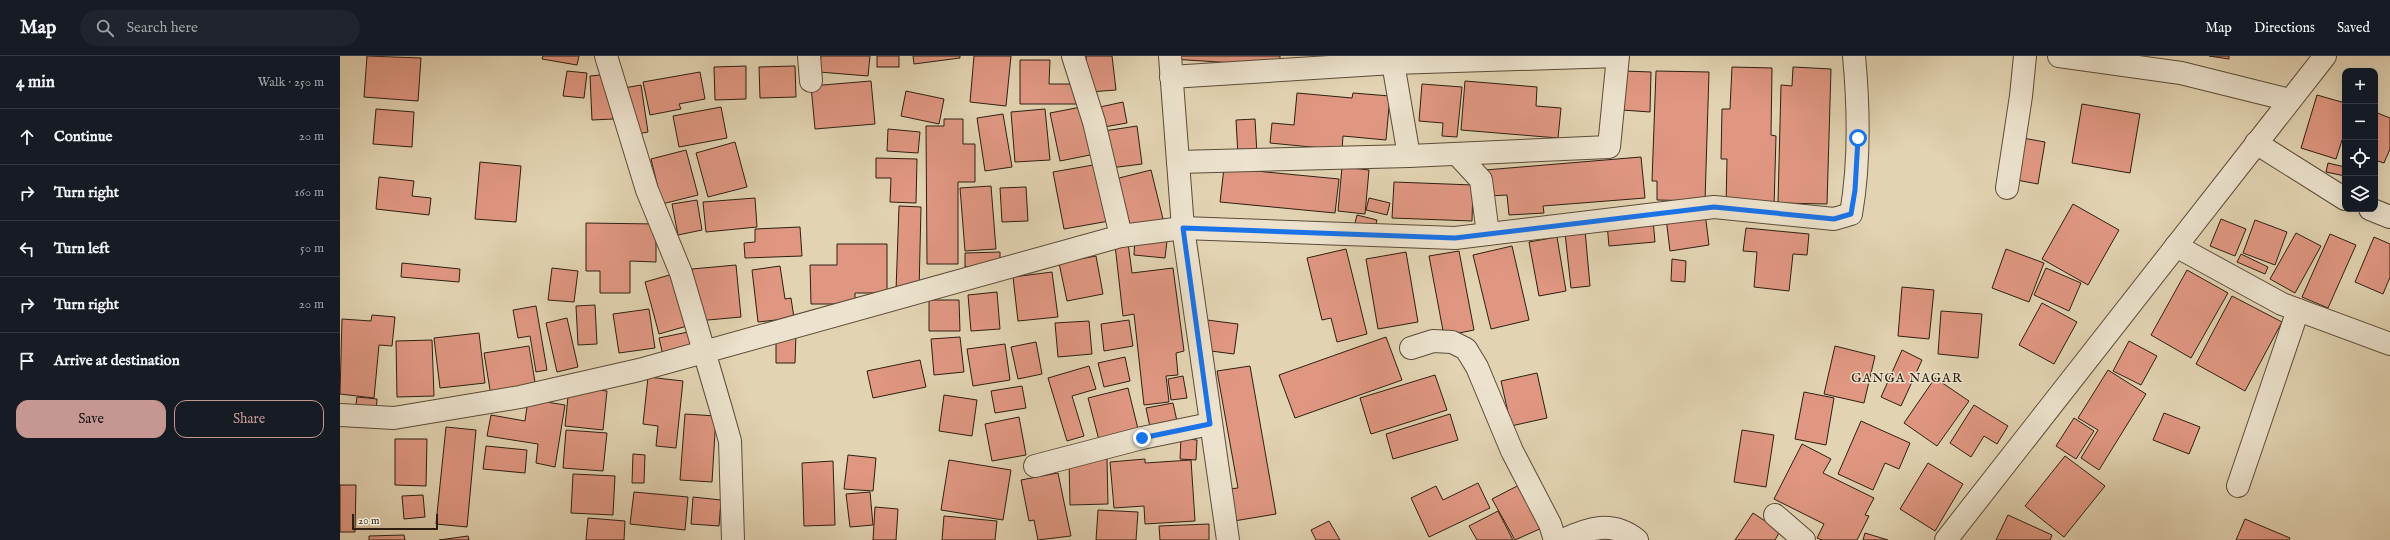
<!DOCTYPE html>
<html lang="en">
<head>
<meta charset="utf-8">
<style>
	body { margin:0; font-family:"IM FELL English",serif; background:#20242c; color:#f1f3f6 }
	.controls { position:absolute; right:12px; top:12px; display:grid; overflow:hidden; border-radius:8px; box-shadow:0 4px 16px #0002 }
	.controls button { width:36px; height:36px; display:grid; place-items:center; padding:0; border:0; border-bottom:1px solid #363941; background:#171b24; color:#f1f3f6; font:20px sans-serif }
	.scale { position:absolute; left:12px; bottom:10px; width:86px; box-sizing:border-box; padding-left:4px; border:2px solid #2e1f10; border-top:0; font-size:11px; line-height:14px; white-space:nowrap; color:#2e1f10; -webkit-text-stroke:3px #ece2cd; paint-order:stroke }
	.stop { position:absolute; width:12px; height:12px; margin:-9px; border:3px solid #1a73e8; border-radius:50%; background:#fff }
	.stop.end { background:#1a73e8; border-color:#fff; box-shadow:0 1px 4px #0008 }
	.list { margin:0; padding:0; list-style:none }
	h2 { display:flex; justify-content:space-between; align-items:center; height:52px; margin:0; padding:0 16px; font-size:17px }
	h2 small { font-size:13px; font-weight:400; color:#9ea1a6 }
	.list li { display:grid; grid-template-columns:26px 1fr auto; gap:12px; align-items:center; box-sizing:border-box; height:56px; padding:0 16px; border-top:1px solid #363941 }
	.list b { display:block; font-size:15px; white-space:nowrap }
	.list em { font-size:13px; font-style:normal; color:#9ea1a6 }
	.actions { display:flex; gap:8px; padding:12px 16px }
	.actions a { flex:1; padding:9px 0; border:1px solid #c59692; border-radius:12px; text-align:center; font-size:14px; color:#c59692 }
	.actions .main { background:#c59692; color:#111 }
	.icon { flex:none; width:22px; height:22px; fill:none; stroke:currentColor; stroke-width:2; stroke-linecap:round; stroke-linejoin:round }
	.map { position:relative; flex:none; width:2050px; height:484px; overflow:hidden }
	header { display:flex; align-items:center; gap:24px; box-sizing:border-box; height:56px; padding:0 20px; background:#171b24; border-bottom:1px solid #363941 }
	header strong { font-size:19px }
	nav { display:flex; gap:22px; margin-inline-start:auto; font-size:14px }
	.search { width:280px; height:36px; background:#20242c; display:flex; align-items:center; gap:10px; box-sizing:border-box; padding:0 14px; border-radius:22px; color:#9ea1a6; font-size:15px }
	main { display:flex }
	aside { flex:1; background:#171b24 }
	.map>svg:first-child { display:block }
</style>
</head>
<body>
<header>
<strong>Map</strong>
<div class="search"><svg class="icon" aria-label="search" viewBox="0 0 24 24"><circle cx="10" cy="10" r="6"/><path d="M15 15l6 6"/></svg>Search here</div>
<nav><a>Map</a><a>Directions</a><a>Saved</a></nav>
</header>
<main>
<aside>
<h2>4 min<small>Walk · 250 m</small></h2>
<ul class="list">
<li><svg class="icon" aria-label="ahead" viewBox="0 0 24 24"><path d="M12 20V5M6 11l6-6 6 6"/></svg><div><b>Continue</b></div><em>20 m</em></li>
<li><svg class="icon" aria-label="right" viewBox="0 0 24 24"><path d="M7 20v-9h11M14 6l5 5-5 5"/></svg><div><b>Turn right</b></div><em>160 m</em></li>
<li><svg class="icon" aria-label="left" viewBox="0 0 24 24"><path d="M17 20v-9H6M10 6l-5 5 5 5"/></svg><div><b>Turn left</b></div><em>50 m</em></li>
<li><svg class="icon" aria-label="right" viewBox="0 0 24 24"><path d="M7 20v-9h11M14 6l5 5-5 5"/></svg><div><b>Turn right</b></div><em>20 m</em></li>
<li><svg class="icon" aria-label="arrive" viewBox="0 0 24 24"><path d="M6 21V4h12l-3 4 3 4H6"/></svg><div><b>Arrive at destination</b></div></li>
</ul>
<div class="actions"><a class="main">Save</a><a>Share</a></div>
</aside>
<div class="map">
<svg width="2050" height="484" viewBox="0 0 2050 484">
	<rect width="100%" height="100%" fill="#e2d3b2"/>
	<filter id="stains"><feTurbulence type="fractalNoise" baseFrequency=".005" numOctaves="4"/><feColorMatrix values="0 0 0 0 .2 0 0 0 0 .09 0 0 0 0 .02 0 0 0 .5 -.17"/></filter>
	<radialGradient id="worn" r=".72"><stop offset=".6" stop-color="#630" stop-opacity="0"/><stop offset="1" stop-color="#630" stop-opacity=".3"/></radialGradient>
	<g fill="#e09782" stroke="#2e1f10">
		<path d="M27 0 81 2 78 45 24 41Z"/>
		<path d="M203 0H239L237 9 202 3Z"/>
		<path d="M481 0H530L528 20 479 16Z"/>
		<rect x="537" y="0" width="22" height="11"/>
		<path d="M573 0H620V2L574 8Z"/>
		<path d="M634 0H671L666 50 630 46Z"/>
		<path d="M746 0H772L776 34 749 36Z"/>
		<path d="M832 0H940V10L832 3Z"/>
		<path d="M1869 0H1889V3Z"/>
		<path d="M680 4H710L709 28H739V48H680Z"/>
		<path d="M406 10V43L375 44 374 11Z"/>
		<path d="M455 10 456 41 420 42 419 11Z"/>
		<path d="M1392 11 1432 12 1431 79 1436 80 1434 151 1386 150 1387 103H1381L1382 53H1390Z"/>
		<path d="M1453 11 1491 13 1487 148 1438 147 1441 29 1452 30Z"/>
		<path d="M227 15 247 17 244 42 223 40Z"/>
		<path d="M1284 15 1311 16 1310 56 1282 54Z"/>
		<path d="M1316 15 1369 16 1365 145 1317 144V125H1312Z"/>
		<path d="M360 16 365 43 339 48 341 53 310 59 303 26Z"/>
		<path d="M270 18 273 63 252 64 250 20Z"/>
		<path d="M531 25 535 68 475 73 471 30Z"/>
		<path d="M1125 25 1197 31 1196 50 1221 52 1218 82 1121 74Z"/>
		<path d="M1082 28 1122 31 1117 81 1102 80 1103 67 1079 65Z"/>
		<path d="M301 29 308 76 292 79 284 32Z"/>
		<path d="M566 35 604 43 599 68 561 60Z"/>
		<path d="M957 37 1012 42 1013 37 1050 40 1046 84 1003 80 1002 94 930 87 932 67 954 69Z"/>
		<path d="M1977 39 2005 47V75L1996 103 1961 92Z"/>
		<path d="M783 46 787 67 764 71 760 51Z"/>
		<path d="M1742 48 1800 58 1790 117 1732 107Z"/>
		<path d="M746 50 755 98 720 105 710 57Z"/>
		<path d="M381 51 387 82 339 91 333 60Z"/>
		<path d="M36 53 74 56 72 91 33 88Z"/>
		<path d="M705 53 710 104 675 106 671 56Z"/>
		<path d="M2035 56 2050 62V93L2044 107 2035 104Z"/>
		<path d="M663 58 672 111 645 115 637 62Z"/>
		<path d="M604 63H623V88H635V126H618V208H587L586 70H604Z"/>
		<path d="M915 63 917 98 898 100 896 64Z"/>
		<path d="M797 70 802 108 770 112 764 75Z"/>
		<path d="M548 73 580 76 578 97 547 95Z"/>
		<path d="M1677 81 1705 86 1698 128 1671 123Z"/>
		<path d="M395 86 407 131 368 141 356 97Z"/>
		<path d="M346 94 358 139 322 148 311 103Z"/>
		<path d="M1301 101 1305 142 1203 150 1204 157 1169 159 1167 139 1148 140 1145 114Z"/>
		<path d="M536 102 577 103 576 147 550 146 551 122H536Z"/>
		<path d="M140 106 181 110 176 166 135 163Z"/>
		<path d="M1988 107 2005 111V120L1986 116Z"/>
		<path d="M759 108 769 165 724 173 713 116Z"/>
		<path d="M1002 111 1029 114 1025 158 998 155Z"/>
		<path d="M884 112 999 123 995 157 880 146Z"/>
		<path d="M811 114 823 163 786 171 775 123Z"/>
		<path d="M39 121 74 125 72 140 91 142 89 159 36 153Z"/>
		<path d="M1054 126 1133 129 1132 165 1052 162Z"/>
		<path d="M651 130 656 193 625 195 620 132Z"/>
		<path d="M686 131 688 165 662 166 660 132Z"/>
		<path d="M415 142 417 171 366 176 363 146Z"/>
		<path d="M1029 142 1050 147 1047 159 1026 154Z"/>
		<path d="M357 144 362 174 338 179 332 148Z"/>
		<path d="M1733 148 1779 174 1748 229 1702 203Z"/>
		<path d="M559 150 581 151 579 236 556 235Z"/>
		<path d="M1365 157 1369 189 1330 195 1326 162Z"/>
		<path d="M1017 159 1037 164 1034 176 1014 171Z"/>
		<path d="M1881 163 1906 173 1895 200 1870 190Z"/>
		<path d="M1313 164 1315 186 1269 190 1267 168Z"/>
		<path d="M1915 164 1947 176 1935 209 1903 197Z"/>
		<path d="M246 167 316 168V206L290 205V237H260V215H246Z"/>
		<path d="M460 171 462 200 405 202 404 187 415 186V173Z"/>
		<path d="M1406 172 1469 178 1467 199 1453 198 1449 235 1414 231 1417 196 1403 195Z"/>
		<path d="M1245 174 1250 230 1231 232 1225 177Z"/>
		<path d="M1956 177 1981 190 1955 237 1930 223Z"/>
		<path d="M1990 178 2016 189 1988 252 1962 241Z"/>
		<path d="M1217 181 1226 235 1199 240 1189 186Z"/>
		<path d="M2034 181 2050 188V221L2043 238 2015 226Z"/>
		<path d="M795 182 827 185 825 202 794 199Z"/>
		<path d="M788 187 792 217 833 212 844 295 836 297 838 319 826 320 829 346 804 349 794 258 783 260 775 189Z"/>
		<path d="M497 188H547V237H515V248H471L470 209H497Z"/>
		<path d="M1172 190 1189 264 1151 273 1133 199Z"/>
		<path d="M1006 193 1027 278 997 286 991 262 982 264 967 202Z"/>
		<path d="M1666 193 1704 207 1689 246 1652 232Z"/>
		<path d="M1119 195 1134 274 1104 280 1089 200Z"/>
		<path d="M660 196V211H625V197Z"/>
		<path d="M1066 196 1078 266 1038 273 1026 203Z"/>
		<path d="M1901 198 1928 211 1925 218 1897 206Z"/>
		<path d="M756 200 763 238 727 245 719 207Z"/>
		<path d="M1332 203 1346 205 1345 226 1331 225Z"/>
		<path d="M62 207 120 213 119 226 61 221Z"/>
		<path d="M396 209 401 261 357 265 352 213Z"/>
		<path d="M440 210 445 243 451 242 454 262 418 266 412 214Z"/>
		<path d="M212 212 238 215 234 246 208 244Z"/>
		<path d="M1706 212 1741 227 1729 255 1694 239Z"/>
		<path d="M1847 214 1888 237 1851 302 1811 279Z"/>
		<path d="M712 216 718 261 678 265 673 221Z"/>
		<path d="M333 218 347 270 319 278 305 226Z"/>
		<path d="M1562 231 1594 234 1589 283 1558 280Z"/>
		<path d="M657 236 660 273 631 275 628 239Z"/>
		<path d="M1892 240 1942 266 1905 335 1856 308Z"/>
		<path d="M589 244H619L620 275H589Z"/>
		<path d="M1702 247 1737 266 1714 308 1679 289Z"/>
		<path d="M255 249 257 288 238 289 236 250Z"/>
		<path d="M196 250 207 314 196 316 190 280 178 282 173 254Z"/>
		<path d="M309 253 315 292 279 297 273 258Z"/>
		<path d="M1601 255 1642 258 1638 302 1598 298Z"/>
		<path d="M32 259 55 261 52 290 39 289 34 342 0 338 2 263 31 265Z"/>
		<path d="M227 262 238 311 217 316 206 267Z"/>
		<path d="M789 264 793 290 764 295 761 268Z"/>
		<path d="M867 264 898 268 894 298 863 294Z"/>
		<path d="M749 265 752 298 718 301 715 267Z"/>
		<path d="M348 276 353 298 324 304 319 282Z"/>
		<path d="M139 277 145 327 100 332 94 282Z"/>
		<path d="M436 278H456L455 307H436Z"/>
		<path d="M620 281 624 316 594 319 591 283Z"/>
		<path d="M1046 281 1062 324 955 362 939 319Z"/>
		<path d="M92 284 94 340 57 341 56 285Z"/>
		<path d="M1789 285 1817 300 1801 329 1773 315Z"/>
		<path d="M696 286 702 318 678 323 671 291Z"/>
		<path d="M665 288 670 324 633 330 627 293Z"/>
		<path d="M189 290 196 332 151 340 144 297Z"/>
		<path d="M1495 290 1535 300 1524 347 1484 338Z"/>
		<path d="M1562 294 1582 304 1561 350 1541 341Z"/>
		<path d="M785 301 790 325 764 331 758 307Z"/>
		<path d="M580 304 586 331 533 342 527 315Z"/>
		<path d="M749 310 756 333 732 340 744 380 727 385 708 322Z"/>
		<path d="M910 310 936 458 894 465 889 433 898 432 877 315Z"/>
		<path d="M1768 314 1806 338 1759 414 1741 402 1758 374 1738 362Z"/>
		<path d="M1197 317 1207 362 1171 370 1161 325Z"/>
		<path d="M1095 319 1107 354 1031 378 1020 342Z"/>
		<path d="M843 320 847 342 831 344 828 323Z"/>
		<path d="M308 321 343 325 336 392 316 390 318 370 303 368Z"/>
		<path d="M1595 322 1629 345 1597 390 1564 367Z"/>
		<path d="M682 330 686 352 655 357 651 335Z"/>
		<path d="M229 331 267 335 263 374 225 370Z"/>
		<path d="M788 332 798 373 759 384 748 342Z"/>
		<path d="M1464 336 1494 342 1486 389 1455 383Z"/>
		<path d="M604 339 637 344 632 380 599 375Z"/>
		<path d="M17 341 37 343 36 357 15 355Z"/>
		<path d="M188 343 225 349 215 411 196 407 198 388 147 380 151 359 185 365Z"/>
		<path d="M833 347 838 370 811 376 806 352Z"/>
		<path d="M1634 349 1668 370 1657 388 1644 380 1631 401 1610 387Z"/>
		<path d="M1824 357 1860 371 1849 398 1813 384Z"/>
		<path d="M345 358 376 360 372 426 340 424Z"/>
		<path d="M1110 358 1118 384 1053 403 1046 378Z"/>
		<path d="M679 361 686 399 652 405 645 368Z"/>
		<path d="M1734 362 1754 375 1736 403 1716 390Z"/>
		<path d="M1521 365 1570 387 1559 413 1545 407 1533 434 1498 418Z"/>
		<path d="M106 371 136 374 127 471 96 468Z"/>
		<path d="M226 374 267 377 263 415 223 412Z"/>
		<path d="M1402 374 1434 379 1426 431 1394 426Z"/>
		<path d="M841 382 857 384 856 404 840 403Z"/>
		<path d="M55 383H87L86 430 55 429Z"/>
		<path d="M1462 388 1491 403 1483 417 1534 442 1525 459 1529 460 1517 484H1482L1477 482 1484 468 1434 443Z"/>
		<path d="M146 390 187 394 185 417 143 413Z"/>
		<path d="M293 398 305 399 304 427H292Z"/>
		<path d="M508 399 536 402 533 435 504 433Z"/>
		<path d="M1725 400 1765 430 1724 481 1685 450Z"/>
		<path d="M767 403 768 448 730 449 729 404Z"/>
		<path d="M805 403V407L851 404 855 465 805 468 804 450 774 452 770 406Z"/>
		<path d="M609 404 671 414 663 464 601 454Z"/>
		<path d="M493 405 495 469 464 470 462 407Z"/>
		<path d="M1588 407 1623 428 1595 475 1560 453Z"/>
		<path d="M718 417 731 480 698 484 694 464 689 465 681 424Z"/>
		<path d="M233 418 275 420 273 459 231 457Z"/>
		<path d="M1138 427 1150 452 1089 481 1071 442 1096 430 1103 444Z"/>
		<path d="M1183 427 1204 471 1175 484 1152 443Z"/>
		<path d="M0 429H16L15 476H0Z"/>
		<path d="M294 436 348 441 345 474 290 468Z"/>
		<path d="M530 436 533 469 510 471 506 438Z"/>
		<path d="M83 439 85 461 64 463 62 440Z"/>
		<path d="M353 441 381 444 379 470 351 468Z"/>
		<path d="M535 451 558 453 556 484H533Z"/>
		<path d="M758 454 798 456 796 484H756Z"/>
		<path d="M1158 455 1173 484H1137L1129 470Z"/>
		<path d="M1413 457 1440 475 1435 484H1395Z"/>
		<path d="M1668 459 1712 479 1710 484H1656Z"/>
		<path d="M604 460 657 465 655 484H602Z"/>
		<path d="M248 462 285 465 284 484H246Z"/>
		<path d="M1905 463 1950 482 1949 484H1896Z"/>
		<path d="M989 465 1000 484H976L971 474Z"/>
		<path d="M869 468V484H820L819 470Z"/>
		<path d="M1525 477 1548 484H1523Z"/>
		<path d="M64 479 65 484H29V480Z"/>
		<path d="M128 480 129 484H99Z"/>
	</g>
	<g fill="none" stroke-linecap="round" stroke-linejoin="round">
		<defs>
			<g id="minor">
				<path d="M266 0 307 134 341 217 381 353 390 385 393 484"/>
				<path d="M469 0 471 25"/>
				<path d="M733 0 754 66 781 180"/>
				<path d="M830 0 843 172 888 484"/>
				<path d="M1719 0 1841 17 1950 44"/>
				<path d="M1053 7 1069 100"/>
				<path d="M831 21 1053 7 1277 0"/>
				<path d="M1916 87 2005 143"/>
				<path d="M1117 98 1141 124 1148 178"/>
				<path d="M838 106 1069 100 1269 91 1278 0"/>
				<path d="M1667 132 1681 40 1685 0"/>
				<path d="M2030 153 2050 161"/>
				<path d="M1836 190 1942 248 2050 288"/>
				<path d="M1071 292 1093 285 1112 286 1126 293 1137 311 1172 395 1210 468 1215 484"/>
				<path d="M0 359 54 362 180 341 299 314 781 180 843 172 1115 182 1374 151 1494 163 1511 158C1520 106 1519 53 1514 0"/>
				<path d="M695 410 802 382 870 368"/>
				<path d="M1898 430 1958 254"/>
				<path d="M1435 459 1464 484"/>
				<path d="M1223 484C1249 472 1272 464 1297 484"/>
				<path d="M1606 484 1985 0"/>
			</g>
		</defs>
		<use href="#minor" stroke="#5b4c38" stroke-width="24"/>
		<use href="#minor" stroke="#ece2cd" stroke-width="22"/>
	</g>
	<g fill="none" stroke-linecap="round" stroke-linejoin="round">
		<path stroke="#1a73e8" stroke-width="5" d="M802 382 870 368 843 172 1115 182 1374 151 1494 163 1511 158 1515 134 1518 82"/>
	</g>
	<g text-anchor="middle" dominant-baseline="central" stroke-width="3" stroke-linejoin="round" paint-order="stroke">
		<g font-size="13" letter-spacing="1" fill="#2e1f10" stroke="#ece2cd">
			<text x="1567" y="322">GANGA NAGAR</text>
		</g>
	</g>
	<rect width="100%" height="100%" filter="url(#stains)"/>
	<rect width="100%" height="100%" fill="url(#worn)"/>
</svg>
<div class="controls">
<button>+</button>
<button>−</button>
<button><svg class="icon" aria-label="locate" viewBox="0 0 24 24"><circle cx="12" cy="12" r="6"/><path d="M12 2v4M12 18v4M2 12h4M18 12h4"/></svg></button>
<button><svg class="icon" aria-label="layers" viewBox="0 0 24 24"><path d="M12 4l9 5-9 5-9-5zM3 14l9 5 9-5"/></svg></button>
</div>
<div class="scale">20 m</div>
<div class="stop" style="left:1518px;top:82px"></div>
<div class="stop end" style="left:802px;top:382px"></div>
</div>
</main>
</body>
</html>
